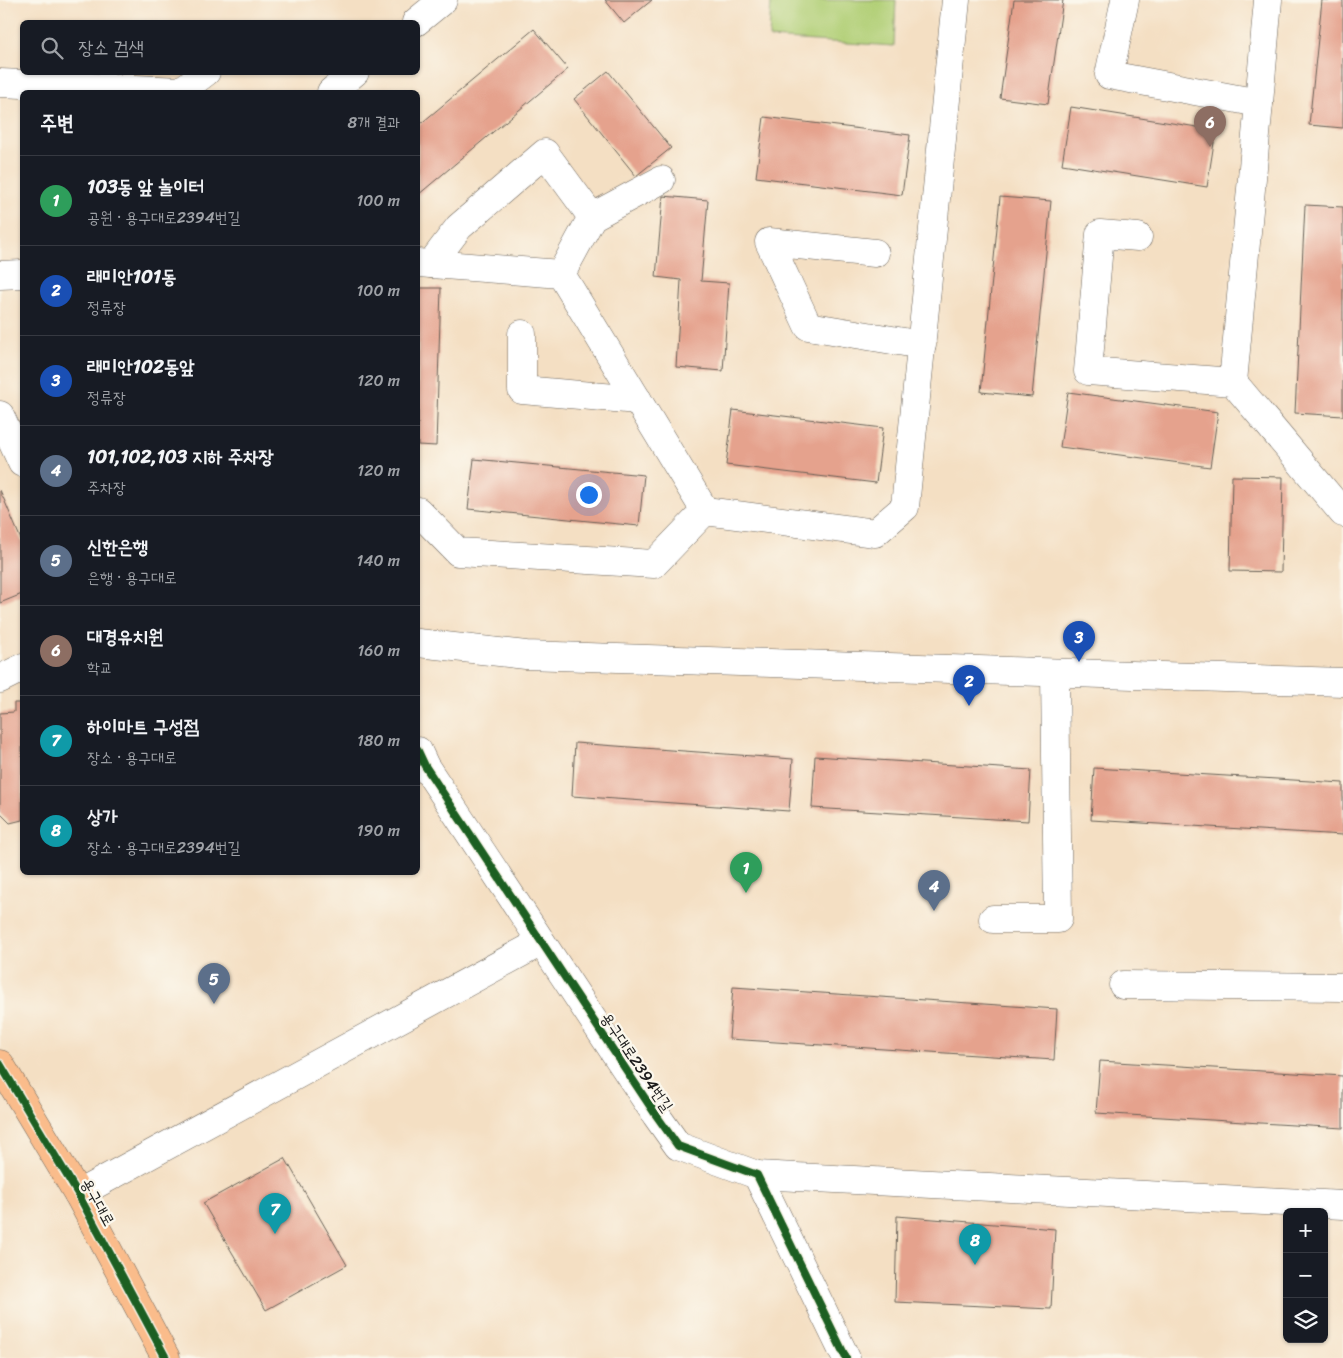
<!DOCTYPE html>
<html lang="ko">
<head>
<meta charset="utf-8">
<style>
	body { margin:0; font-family:Sriracha,"Poor Story",sans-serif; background:#242831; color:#f1f3f6 }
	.controls { position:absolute; right:15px; bottom:15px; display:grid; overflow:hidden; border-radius:8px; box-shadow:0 1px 4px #0004 }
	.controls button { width:45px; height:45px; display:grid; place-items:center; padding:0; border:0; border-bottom:1px solid #363941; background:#171b24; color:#f1f3f6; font:25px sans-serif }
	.you { position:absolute; left:588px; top:494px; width:18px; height:18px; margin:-12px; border:4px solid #fff; border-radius:50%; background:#1a73e8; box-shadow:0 0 0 8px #1a73e833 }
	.badge { display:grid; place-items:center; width:32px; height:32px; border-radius:50%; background:#8c9099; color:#fff; font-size:16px; font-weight:700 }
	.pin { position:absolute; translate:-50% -41px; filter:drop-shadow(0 1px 2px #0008) }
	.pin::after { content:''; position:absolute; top:26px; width:18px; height:15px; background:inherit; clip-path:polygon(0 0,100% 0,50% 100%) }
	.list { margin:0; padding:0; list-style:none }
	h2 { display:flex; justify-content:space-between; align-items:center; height:65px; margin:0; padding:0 20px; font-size:21px }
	h2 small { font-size:16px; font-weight:400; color:#9ea1a6 }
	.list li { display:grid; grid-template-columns:32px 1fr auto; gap:15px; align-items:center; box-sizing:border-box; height:90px; padding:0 20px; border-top:1px solid #363941 }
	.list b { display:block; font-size:19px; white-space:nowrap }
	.list p { margin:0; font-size:16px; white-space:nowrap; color:#9ea1a6 }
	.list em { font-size:16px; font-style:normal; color:#9ea1a6 }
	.icon { flex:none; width:28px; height:28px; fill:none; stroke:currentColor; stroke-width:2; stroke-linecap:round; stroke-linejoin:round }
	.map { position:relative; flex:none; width:1343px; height:1358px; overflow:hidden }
	.search { position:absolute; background:#171b24; box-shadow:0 1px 4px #0004; left:20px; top:20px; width:400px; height:55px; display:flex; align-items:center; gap:12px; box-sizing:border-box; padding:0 18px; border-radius:8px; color:#9ea1a6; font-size:19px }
	.panel { position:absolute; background:#171b24; box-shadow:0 1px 4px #0004; left:20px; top:90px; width:400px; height:785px; border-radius:8px }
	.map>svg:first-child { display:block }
</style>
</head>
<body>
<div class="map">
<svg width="1343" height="1358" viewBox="0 0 1343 1358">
	<rect width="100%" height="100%" fill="#fbf7ec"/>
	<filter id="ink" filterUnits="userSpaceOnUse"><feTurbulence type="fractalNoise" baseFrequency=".02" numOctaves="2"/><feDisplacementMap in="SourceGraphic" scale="10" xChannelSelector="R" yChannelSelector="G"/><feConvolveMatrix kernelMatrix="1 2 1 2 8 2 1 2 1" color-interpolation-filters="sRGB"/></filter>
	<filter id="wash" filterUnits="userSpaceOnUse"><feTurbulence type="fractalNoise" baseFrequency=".0096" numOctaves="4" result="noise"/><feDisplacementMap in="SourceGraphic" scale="20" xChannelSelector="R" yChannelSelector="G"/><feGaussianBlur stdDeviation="1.12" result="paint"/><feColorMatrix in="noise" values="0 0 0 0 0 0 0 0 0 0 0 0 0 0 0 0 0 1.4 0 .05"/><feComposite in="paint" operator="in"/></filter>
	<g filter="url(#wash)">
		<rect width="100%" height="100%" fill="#f4dfc3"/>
		<path fill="#b1cf76" stroke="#667649" d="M771 0H896L894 46 769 38Z"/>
		<g id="blocks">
			<g fill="#e5a28d">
				<path d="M605 0H652L624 23Z"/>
				<path d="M1014 0H1063L1048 104 1000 98Z"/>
				<path d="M1322 0H1343V128L1309 125Z"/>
				<path d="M534 29 568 69 418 195V126Z"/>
				<path d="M608 71 671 148 636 176 574 99Z"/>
				<path d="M1071 107 1216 130 1207 187 1062 164Z"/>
				<path d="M764 117 910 135 902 195 756 177Z"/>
				<path d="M663 196 708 200 701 281 729 283 723 371 676 367 681 280 656 277Z"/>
				<path d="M1000 197 1051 201 1032 397 981 392Z"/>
				<path d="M1305 205 1343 207V416L1295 413Z"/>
				<path d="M418 288H441L436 446 418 445Z"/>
				<path d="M1068 392 1218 412 1210 467 1060 447Z"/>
				<path d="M733 410 883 428 876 483 726 465Z"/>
				<path d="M474 459 644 475 639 526 468 509Z"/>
				<path d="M1232 476 1283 477 1281 572 1230 571Z"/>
				<path d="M0 490 22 542V594L0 603Z"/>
				<path d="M14 703H22V820L10 823 0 813V713L14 712Z"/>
				<path d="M575 743 793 759 789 811 572 796Z"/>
				<path d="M815 756 1031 770 1028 821 812 808Z"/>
				<path d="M1094 768 1343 783V835L1091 820Z"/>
				<path d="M733 987 1057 1009 1054 1060 729 1039Z"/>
				<path d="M1100 1061 1343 1076V1128L1096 1113Z"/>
				<path d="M285 1158 347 1265 266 1310 203 1203Z"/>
				<path d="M897 1216 1055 1229 1051 1309 895 1302Z"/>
			</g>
		</g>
	</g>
	<g filter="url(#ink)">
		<use href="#blocks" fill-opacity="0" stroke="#686056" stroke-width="1"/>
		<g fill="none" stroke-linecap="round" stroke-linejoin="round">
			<defs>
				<g id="minor">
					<path d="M1125 0 1109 75 1259 103 1233 382"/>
					<path d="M416 22 443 0"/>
					<path d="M0 83 181 91 206 72"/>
					<path d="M331 92 355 72"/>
					<path d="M1259 103 1268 0"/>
					<path d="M592 217 661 180"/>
					<path d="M1138 237 1100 234 1088 371 1233 382 1343 513"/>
					<path d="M875 253 769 242 808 326 922 345"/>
					<path d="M418 263 561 274 705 511"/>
					<path d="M431 264 459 227 545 153 592 217 561 274"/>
					<path d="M0 275 22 274"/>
					<path d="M522 334V390L638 400"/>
					<path d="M0 415 22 463"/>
					<path d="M418 511 458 552 654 564 705 511 875 533 905 507 956 0"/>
					<path d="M418 643 526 655 1343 682"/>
					<path d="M0 679 22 668"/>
					<path d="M418 751 425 766 656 1115 678 1146 757 1175 846 1358"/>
					<path d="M993 919H1058L1055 673"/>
					<path d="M1123 985 1343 987"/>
					<path d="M757 1175 1343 1205"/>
					<path d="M78 1194 541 942"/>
				</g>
				<path id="major" d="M0 1064 78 1194 166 1358"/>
			</defs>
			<use href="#minor" stroke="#686056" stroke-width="29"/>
			<use href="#major" stroke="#686056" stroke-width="29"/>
			<use href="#minor" stroke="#fff" stroke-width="28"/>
			<use href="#major" stroke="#fabc8b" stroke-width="28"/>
			<defs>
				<g id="cycleway">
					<path d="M418 751 425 766 656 1115 678 1146 757 1175 846 1358"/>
					<path d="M0 1064 78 1194 166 1358"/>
				</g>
			</defs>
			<use href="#cycleway" stroke="#fbf7ec" stroke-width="11"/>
			<use href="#cycleway" stroke="#1b5e20" stroke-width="8"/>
		</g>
	</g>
	<g text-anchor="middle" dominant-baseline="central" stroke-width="4.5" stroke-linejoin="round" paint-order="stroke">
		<g font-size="16" fill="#1c1c1c" stroke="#fbf7ec">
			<text transform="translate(637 1062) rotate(56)">용구대로2394번길</text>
			<text transform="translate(98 1202) rotate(61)">용구대로</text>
		</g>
	</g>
</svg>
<div class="controls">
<button>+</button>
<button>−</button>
<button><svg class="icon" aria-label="layers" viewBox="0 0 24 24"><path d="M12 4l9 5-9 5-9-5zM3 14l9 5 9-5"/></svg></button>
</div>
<div class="you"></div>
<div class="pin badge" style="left:746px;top:893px;background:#2e9e5b">1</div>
<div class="pin badge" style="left:969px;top:706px;background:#1a4fb4">2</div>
<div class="pin badge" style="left:1079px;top:662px;background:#1a4fb4">3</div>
<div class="pin badge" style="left:934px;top:911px;background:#5c6f8a">4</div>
<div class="pin badge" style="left:214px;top:1004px;background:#5c6f8a">5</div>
<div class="pin badge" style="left:1210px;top:147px;background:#8d6e63">6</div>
<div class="pin badge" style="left:275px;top:1234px;background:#0f9aa8">7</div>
<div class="pin badge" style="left:975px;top:1265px;background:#0f9aa8">8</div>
<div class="search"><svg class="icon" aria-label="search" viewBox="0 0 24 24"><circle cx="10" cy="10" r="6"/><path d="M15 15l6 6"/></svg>장소 검색</div>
<section class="panel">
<h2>주변<small>8개 결과</small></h2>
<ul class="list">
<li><span class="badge" style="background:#2e9e5b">1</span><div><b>103동 앞 놀이터</b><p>공원 · 용구대로2394번길</p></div><em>100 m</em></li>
<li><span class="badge" style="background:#1a4fb4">2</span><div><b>래미안101동</b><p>정류장</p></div><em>100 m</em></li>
<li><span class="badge" style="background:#1a4fb4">3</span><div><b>래미안102동앞</b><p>정류장</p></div><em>120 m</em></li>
<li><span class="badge" style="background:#5c6f8a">4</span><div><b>101,102,103 지하 주차장</b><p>주차장</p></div><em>120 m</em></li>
<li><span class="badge" style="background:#5c6f8a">5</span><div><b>신한은행</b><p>은행 · 용구대로</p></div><em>140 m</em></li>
<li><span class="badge" style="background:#8d6e63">6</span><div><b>대경유치원</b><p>학교</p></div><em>160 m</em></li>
<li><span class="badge" style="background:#0f9aa8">7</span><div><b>하이마트 구성점</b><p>장소 · 용구대로</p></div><em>180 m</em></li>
<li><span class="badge" style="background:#0f9aa8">8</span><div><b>상가</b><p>장소 · 용구대로2394번길</p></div><em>190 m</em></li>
</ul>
</section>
</div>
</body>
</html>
